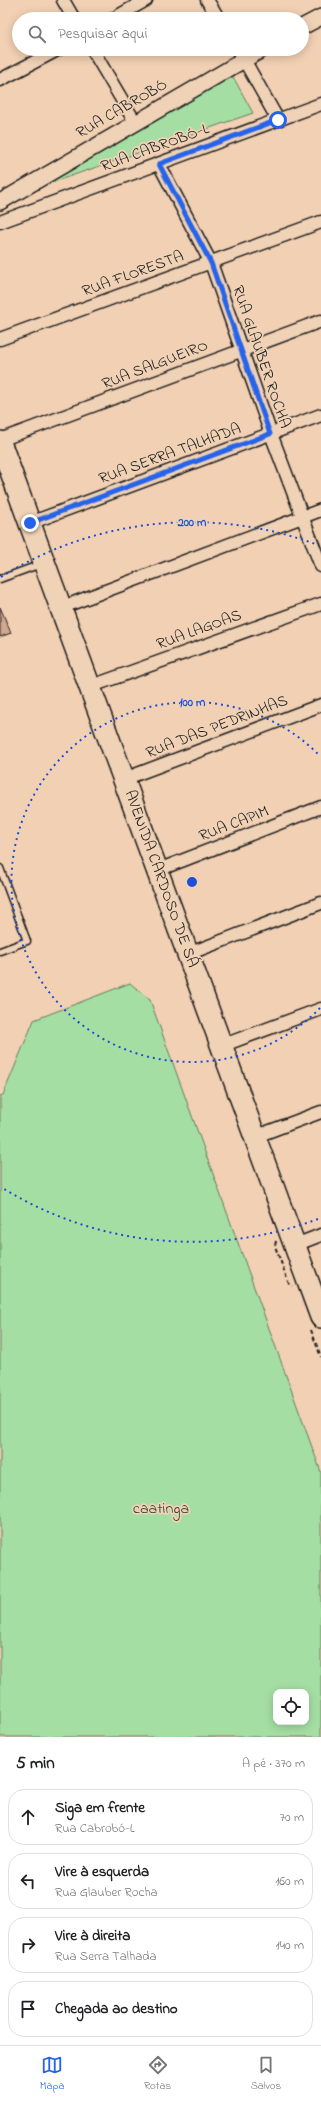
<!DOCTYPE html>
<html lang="pt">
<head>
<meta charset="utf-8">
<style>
	body { margin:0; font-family:"Indie Flower",sans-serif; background:#f2f2f2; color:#202124 }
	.controls { position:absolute; right:12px; bottom:12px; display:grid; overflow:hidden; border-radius:8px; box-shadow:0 2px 10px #0003 }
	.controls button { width:36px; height:36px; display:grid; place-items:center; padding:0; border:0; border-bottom:1px solid #e0e0e0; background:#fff; color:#202124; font:20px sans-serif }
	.stop { position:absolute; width:12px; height:12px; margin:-9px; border:3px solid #2563eb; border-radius:50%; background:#fff }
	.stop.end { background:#2563eb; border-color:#fff; box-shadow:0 1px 4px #0008 }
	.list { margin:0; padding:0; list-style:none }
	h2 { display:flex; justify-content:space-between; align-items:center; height:52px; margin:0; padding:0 16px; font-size:17px }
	h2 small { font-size:13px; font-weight:400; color:#757577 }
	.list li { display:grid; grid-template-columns:26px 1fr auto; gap:12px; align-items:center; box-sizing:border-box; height:56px; margin:0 8px 8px; padding:0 8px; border:1px solid #e0e0e0; border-radius:16px }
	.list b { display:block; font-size:15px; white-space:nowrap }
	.list p { margin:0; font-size:13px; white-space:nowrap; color:#757577 }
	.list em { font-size:13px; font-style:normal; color:#757577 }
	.icon { flex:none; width:22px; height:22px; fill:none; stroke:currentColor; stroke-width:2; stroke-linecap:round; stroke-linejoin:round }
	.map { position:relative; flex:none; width:321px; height:1737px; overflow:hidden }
	.search { position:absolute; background:#fff; box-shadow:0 2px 10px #0003; left:12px; right:12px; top:12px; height:44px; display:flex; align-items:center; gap:10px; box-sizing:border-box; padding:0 14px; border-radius:22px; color:#757577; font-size:15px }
	.sheet { height:308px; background:#fff }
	nav { display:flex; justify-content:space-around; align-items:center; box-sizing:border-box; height:56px; border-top:1px solid #e0e0e0; background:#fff; font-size:11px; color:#757577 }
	nav a { display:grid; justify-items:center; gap:2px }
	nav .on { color:#2563eb }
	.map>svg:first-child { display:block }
</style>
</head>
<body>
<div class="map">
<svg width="321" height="1737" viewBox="0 0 321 1737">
	<rect width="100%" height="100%" fill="#f2d0b3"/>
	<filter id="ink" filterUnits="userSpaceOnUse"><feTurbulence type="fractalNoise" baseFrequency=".025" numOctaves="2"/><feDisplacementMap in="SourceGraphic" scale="8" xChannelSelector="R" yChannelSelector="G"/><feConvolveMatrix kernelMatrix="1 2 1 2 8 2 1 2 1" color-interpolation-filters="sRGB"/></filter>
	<g filter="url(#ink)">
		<g fill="#a5dea3" stroke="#607d60" fill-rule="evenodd">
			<path d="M232 75 253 113 10 197Z"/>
			<path d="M130 983 150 1000 321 1472V1737H0V1096L3 1095 34 1020ZM276 1692H306V1722H276Z"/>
		</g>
		<path fill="#d0a78f" stroke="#1c1c1c" d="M0 607 11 633 0 637Z"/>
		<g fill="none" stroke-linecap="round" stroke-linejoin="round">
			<defs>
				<g id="service">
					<path d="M0 579 41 564"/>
					<path d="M0 868 27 941 0 951"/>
				</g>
				<g id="minor">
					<path d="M63 0 74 19"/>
					<path d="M207 0 219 19"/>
					<path d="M113 19 146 0"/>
					<path d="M92 49 135 122"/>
					<path d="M238 49 278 120"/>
					<path d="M0 80 59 49"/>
					<path d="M159 164 211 263 271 434 321 566"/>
					<path d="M0 222 321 104"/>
					<path d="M0 339 321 222"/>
					<path d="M0 440 321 321"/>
					<path d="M30 523 321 415"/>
					<path d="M60 608 321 510"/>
					<path d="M89 687 321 604"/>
					<path d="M124 779 321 705"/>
					<path d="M158 870 321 807"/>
					<path d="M188 954 321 903"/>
					<path d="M221 1046 321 1009"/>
					<path d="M254 1137 321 1112"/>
					<path d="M295 1245 321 1235"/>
				</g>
				<g id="tertiary">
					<path d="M302 27 321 17"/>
					<path d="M0 202 263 49"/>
				</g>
				<path id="trunk" d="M0 442 321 1317"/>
			</defs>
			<use href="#service" stroke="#1c1c1c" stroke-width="9"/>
			<use href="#minor" stroke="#1c1c1c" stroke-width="15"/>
			<use href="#tertiary" stroke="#1c1c1c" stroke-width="18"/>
			<use href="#trunk" stroke="#1c1c1c" stroke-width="24"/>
			<g stroke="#1c1c1c" stroke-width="2" stroke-dasharray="4 3" stroke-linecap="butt">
				<path d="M276 1241 275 1246 289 1284 292 1286"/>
				<path d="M311 1330 321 1357"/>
			</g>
			<use href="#service" stroke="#f0d2b6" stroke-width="6"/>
			<use href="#minor" stroke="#f0d2b6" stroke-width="12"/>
			<use href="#tertiary" stroke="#f0d2b6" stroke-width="15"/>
			<use href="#trunk" stroke="#f0d2b6" stroke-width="21"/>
		</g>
	</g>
	<g fill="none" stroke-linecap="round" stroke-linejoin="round" filter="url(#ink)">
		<path stroke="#2563eb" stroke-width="5" d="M30 523 270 434 211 263 159 164 278 120"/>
	</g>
	<g fill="none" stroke="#1d4ed8" stroke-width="2" stroke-dasharray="2 4">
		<path d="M320 1008A180 180 0 1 1 320 756"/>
		<path d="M318 1219A360 360 0 0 1 1 1187M1 577A360 360 0 0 1 318 545"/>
	</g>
	<g text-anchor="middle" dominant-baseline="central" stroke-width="3.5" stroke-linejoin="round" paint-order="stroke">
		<g font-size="16" fill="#1c1c1c" stroke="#f0d2b6">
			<text transform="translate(122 109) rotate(-30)">RUA CABROBÓ</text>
			<text transform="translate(155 148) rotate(-20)">RUA CABROBÓ-L</text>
			<text transform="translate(133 274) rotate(-20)">RUA FLORESTA</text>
			<text transform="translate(261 357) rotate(71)">RUA GLAUBER ROCHA</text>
			<text transform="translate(155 365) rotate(-21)">RUA SALGUEIRO</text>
			<text transform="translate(170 454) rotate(-20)">RUA SERRA TALHADA</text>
			<text transform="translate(199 630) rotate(-20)">RUA LAGOAS</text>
			<text transform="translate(217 727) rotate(-21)">RUA DAS PEDRINHAS</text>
			<text transform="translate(234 824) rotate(-21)">RUA CAPIM</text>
			<text transform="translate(161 879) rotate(70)">AVENIDA CARDOSO DE SÁ</text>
		</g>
		<g font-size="16" fill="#374337" stroke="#f0d2b6">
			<text x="161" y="1509">caatinga</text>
		</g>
	</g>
	<circle cx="192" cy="882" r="6" fill="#1d4ed8" stroke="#f0d2b6" stroke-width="2"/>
	<g font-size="12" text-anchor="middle" font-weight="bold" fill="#1d4ed8" stroke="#f0d2b6" stroke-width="3.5" stroke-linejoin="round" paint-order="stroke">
		<text x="192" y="526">200 m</text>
		<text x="192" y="706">100 m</text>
	</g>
</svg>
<div class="controls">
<button><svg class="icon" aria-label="locate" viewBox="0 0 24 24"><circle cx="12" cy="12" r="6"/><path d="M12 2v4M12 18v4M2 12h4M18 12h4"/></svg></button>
</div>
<div class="stop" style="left:278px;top:120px"></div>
<div class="stop end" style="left:30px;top:523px"></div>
<div class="search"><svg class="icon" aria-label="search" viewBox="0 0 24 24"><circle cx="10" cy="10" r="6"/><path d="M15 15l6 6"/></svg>Pesquisar aqui</div>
</div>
<section class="sheet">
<h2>5 min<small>A pé · 370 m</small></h2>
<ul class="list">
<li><svg class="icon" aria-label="ahead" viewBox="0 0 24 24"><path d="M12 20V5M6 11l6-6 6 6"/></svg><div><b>Siga em frente</b><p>Rua Cabrobó-L</p></div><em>70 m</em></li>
<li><svg class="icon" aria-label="left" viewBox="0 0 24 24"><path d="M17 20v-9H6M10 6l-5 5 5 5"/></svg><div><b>Vire à esquerda</b><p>Rua Glauber Rocha</p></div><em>160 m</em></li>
<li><svg class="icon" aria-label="right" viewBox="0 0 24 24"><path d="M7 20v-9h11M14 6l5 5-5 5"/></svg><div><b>Vire à direita</b><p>Rua Serra Talhada</p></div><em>140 m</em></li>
<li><svg class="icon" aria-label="arrive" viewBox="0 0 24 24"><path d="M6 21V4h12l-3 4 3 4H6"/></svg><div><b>Chegada ao destino</b></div></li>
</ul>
</section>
<nav>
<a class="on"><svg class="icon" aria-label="map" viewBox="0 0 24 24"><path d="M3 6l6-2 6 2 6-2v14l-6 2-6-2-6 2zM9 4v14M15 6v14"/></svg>Mapa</a>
<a><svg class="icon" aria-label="directions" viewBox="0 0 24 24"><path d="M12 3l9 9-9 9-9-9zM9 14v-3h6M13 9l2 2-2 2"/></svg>Rotas</a>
<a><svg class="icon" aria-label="saved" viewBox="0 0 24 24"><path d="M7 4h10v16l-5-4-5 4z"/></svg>Salvos</a>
</nav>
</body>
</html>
